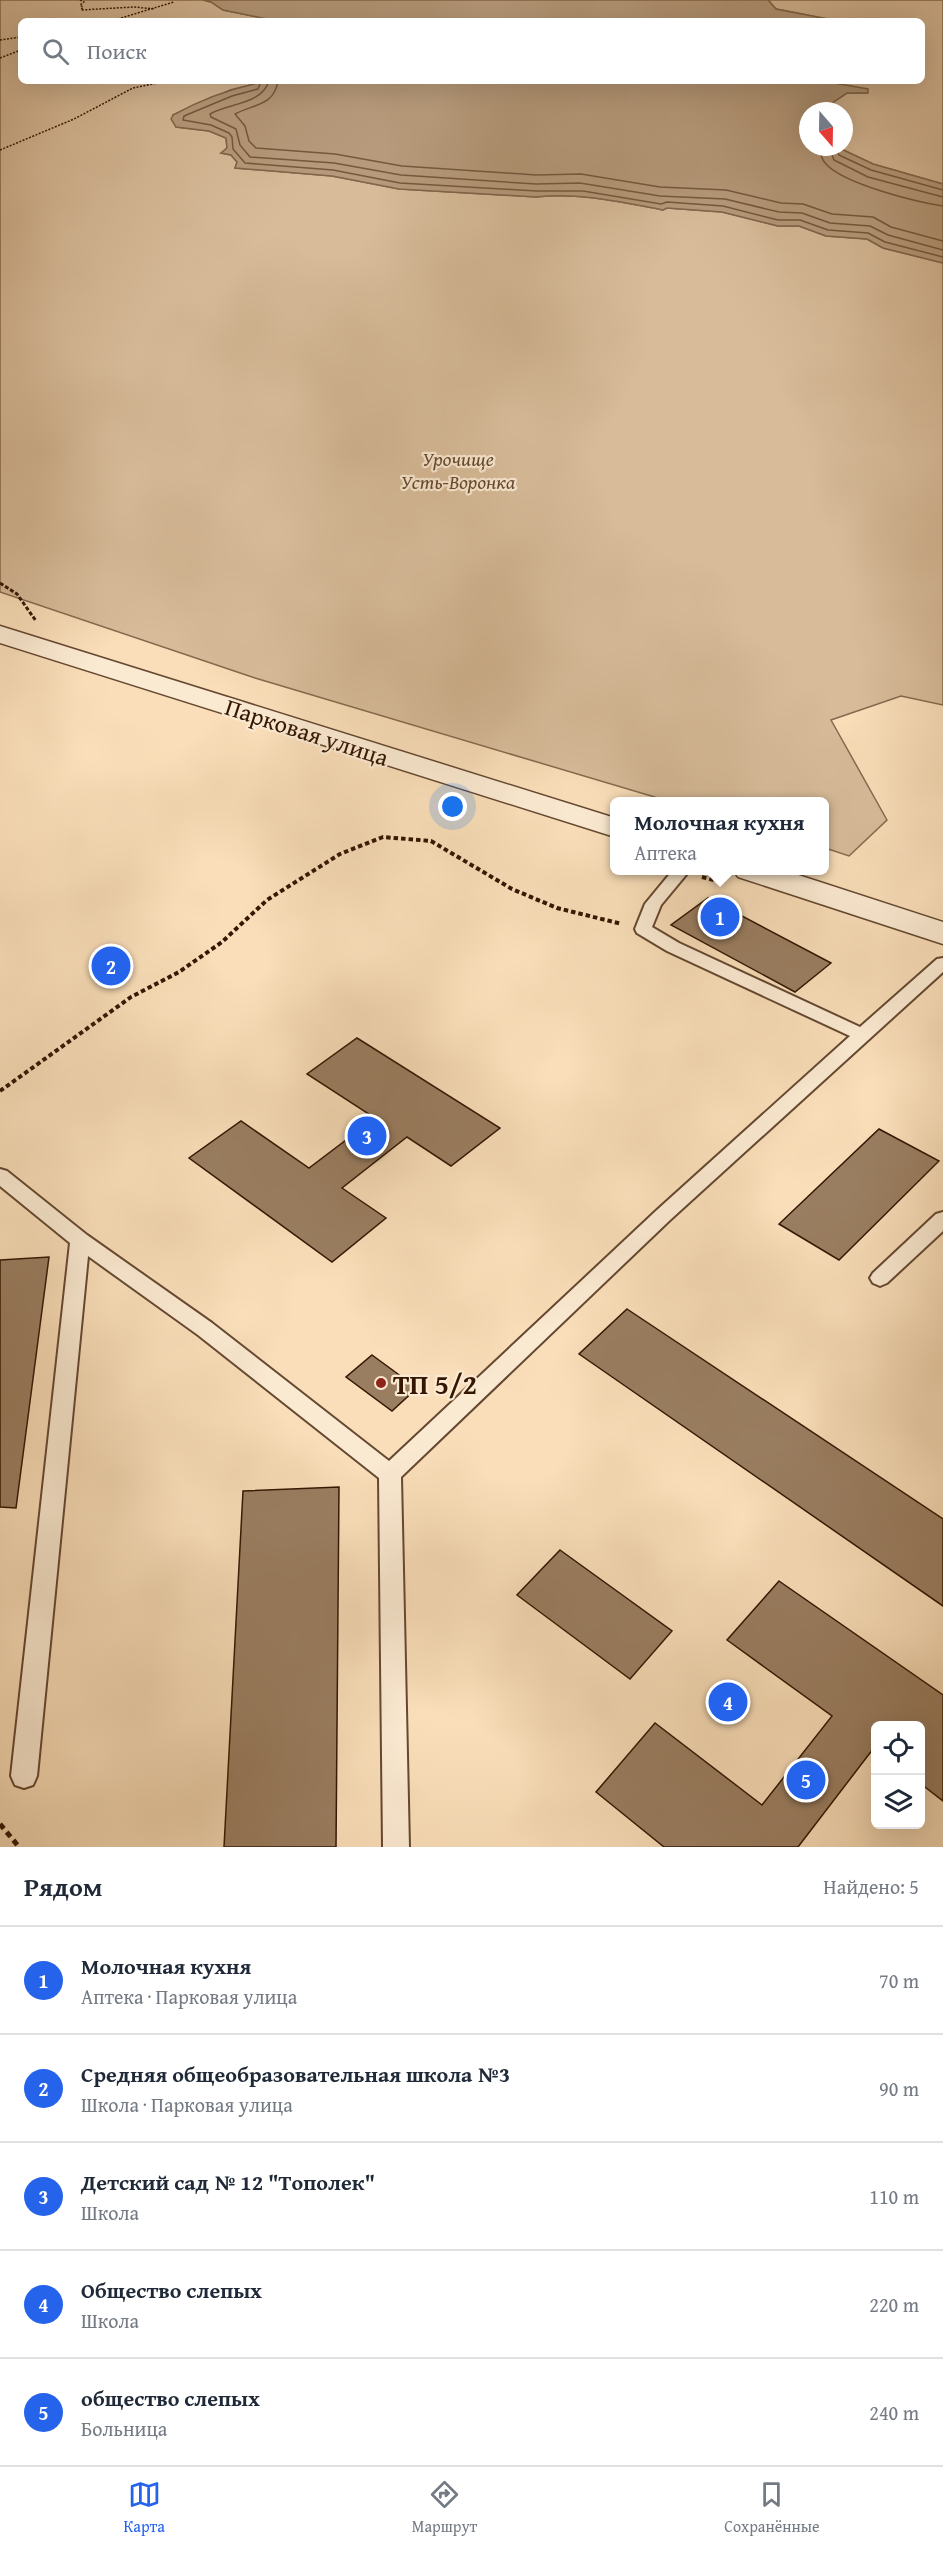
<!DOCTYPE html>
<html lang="ru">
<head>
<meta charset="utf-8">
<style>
	body { margin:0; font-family:"Gentium Book Plus",serif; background:#f2f2f3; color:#1f2937 }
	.controls { position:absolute; right:18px; bottom:18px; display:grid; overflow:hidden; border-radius:9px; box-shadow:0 6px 24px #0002 }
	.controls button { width:54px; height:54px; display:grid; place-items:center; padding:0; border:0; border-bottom:2px solid #e0e1e3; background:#fff; color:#1f2937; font:30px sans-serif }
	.compass { position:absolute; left:799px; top:102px; width:54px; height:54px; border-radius:50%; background:#fff; box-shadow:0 6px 24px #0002; rotate:160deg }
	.you { position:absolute; left:453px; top:807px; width:21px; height:21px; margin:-15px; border:4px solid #fff; border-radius:50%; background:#1a73e8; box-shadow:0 0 0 9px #1a73e833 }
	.badge { display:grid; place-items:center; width:39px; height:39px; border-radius:50%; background:#2563eb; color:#fff; font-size:20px; font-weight:700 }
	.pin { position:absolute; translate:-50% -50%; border:3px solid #fff; box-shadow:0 2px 6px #0006 }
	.popup { position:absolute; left:610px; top:797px; width:219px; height:78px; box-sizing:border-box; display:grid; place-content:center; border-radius:9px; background:#fff; filter:drop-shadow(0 2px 4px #0005); font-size:20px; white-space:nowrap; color:#747a83 }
	.popup b { font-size:22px; color:#1f2937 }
	.popup::after { content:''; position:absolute; left:50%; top:100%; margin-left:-12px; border:12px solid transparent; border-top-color:#fff }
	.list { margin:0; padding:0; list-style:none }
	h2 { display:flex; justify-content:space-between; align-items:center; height:78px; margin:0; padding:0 24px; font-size:26px }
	h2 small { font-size:20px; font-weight:400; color:#747a83 }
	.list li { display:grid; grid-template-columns:39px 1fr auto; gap:18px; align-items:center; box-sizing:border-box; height:108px; padding:0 24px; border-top:2px solid #e0e1e3 }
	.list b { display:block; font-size:22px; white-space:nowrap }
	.list p { margin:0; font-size:20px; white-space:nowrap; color:#747a83 }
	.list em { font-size:20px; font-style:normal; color:#747a83 }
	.icon { flex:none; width:33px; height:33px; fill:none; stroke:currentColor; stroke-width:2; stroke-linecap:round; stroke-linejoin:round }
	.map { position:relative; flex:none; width:943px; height:1847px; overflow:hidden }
	.search { position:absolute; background:#fff; box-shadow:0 6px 24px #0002; left:18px; right:18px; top:18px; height:66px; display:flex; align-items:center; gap:15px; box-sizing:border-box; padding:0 21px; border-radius:9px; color:#747a83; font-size:22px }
	.sheet { height:618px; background:#fff }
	nav { display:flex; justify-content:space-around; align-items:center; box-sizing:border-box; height:84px; border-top:2px solid #e0e1e3; background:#fff; font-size:16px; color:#747a83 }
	nav a { display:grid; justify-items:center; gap:3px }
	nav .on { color:#2563eb }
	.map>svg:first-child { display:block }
</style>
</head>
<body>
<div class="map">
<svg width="943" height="1847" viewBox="0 0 943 1847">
	<rect width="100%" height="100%" fill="#f9deb9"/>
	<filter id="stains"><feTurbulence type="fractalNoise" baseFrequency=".00333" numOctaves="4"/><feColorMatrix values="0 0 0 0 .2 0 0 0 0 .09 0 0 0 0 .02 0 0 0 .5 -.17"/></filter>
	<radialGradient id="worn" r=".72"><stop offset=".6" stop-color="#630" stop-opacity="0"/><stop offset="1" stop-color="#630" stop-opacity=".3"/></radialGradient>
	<g fill="#d8bc9a" stroke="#86694e" stroke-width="1.5">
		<path d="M0 0H203L211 2 223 10 277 21H21V81H268L230 90 173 115 176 127 209 131 226 138 227 148 221 153 231 155 237 162 235 168 332 176 399 189 536 197C578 192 621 202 663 210L667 208 722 212 778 226H799L826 236 867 239 883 248 943 263V705L901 696 831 720 887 820 849 856 825 848V802L668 801 255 678 0 592Z"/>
		<path d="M768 0H943V184L873 164 837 147H844V111H827L824 108 847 93H868L823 81H922V21H838L776 9Z"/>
	</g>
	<g fill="#b69a7b" stroke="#82654b" stroke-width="1.5">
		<path d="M203 0H768L776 9 838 21H277L223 10 211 2Z"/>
		<path d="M268 81H823L868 89V93H847L825 108 827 111H808V147H837L873 164 943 184V263L883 248 867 239 826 236 799 226H778L722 212 667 208 663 210C621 202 578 192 536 197L399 189 332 176 235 168 237 162 231 155 221 153 227 148 226 138 209 131 176 127 171 119 173 115C202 99 235 87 268 81Z"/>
	</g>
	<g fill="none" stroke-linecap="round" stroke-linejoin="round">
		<g stroke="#75583e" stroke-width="1.5">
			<path d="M261 81 258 89 232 96 184 116 183 120 211 125 229 133 232 137 233 149 245 163 333 170 400 183 536 191H583L661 204 667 202 723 206 778 220H800L828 230 868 233 885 242 943 257"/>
			<path d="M269 81C261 105 229 103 210 114L211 117 236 129 240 145 250 157 334 163 401 175 536 184 580 183 660 196 725 199 779 212 802 213 830 223 870 226 888 235 943 250"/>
			<path d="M278 81C274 106 254 104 235 114L245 126 249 141 256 148 335 154 402 166 536 175 581 174 660 187 726 190 781 203 803 204 832 214 873 217 891 227 943 241"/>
			<path d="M820 147C820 153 821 159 826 164 844 184 916 202 943 206"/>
			<path d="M829 147 834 160 868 177 943 197"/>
			<path d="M836 147 839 155 871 170 943 190"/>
		</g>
	</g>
	<g fill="#9a7e61" stroke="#341602" stroke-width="1.5">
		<path d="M708 898 831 963 795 992 671 925Z"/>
		<path d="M357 1038 500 1128 451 1166 407 1137 342 1188 386 1218 332 1262 189 1158 241 1121 309 1168 375 1118 307 1074Z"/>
		<path d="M879 1129 939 1161 839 1260 779 1224Z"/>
		<path d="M49 1257 16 1508 0 1507V1260Z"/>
		<path d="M627 1309 943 1519V1606L579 1354Z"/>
		<path d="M372 1355 417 1388 392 1411 346 1377Z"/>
		<path d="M339 1487 336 1847H224L243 1491Z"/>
		<path d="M560 1550 672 1631 630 1679 517 1595Z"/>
		<path d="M779 1581 943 1695V1801L921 1784V1725H876V1751L873 1749 798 1847H664L596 1792 655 1723 762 1805 832 1716 727 1640Z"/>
	</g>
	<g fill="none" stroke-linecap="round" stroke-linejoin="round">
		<defs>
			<g id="service">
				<path d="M673 870H690L661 905 652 927 679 943 860 1027 937 959 943 958V972L670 1220 401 1477 409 1847H383L379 1478 198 1335 88 1256 37 1776 33 1785 24 1788 15 1785 11 1776 70 1243 0 1186V1169L7 1171 87 1235 212 1323 389 1461 657 1210 850 1036 667 951 637 933 635 929 645 904Z"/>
				<path d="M943 1212V1231L887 1283 880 1286 873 1283 870 1278 873 1273 936 1214Z"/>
			</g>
			<g id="minor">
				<path d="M0 626 615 818V837L0 643Z"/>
				<path d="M733 870H783L943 922V944L738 877Z"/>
			</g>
		</defs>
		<use href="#service" stroke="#654830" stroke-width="4"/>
		<use href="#minor" stroke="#654830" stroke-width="3"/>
		<g stroke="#341602" stroke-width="1.5" stroke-dasharray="2 1.5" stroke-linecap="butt">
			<path d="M80 0 84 2 80 5 83 7 81 10 134 7 155 9"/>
			<path d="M111 21 174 2"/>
			<path d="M0 40 21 37"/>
			<path d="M0 58 21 50"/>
			<path d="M0 150 74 119 133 88 167 81"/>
		</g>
		<path stroke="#341602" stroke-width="3" stroke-dasharray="4 2" stroke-linecap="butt" d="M0 583 17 594 36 621"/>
		<g stroke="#341602" stroke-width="4" stroke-dasharray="4.5 3" stroke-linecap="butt">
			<path d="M702 877 721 882"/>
			<path d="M0 1091 131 997 179 972 222 942 267 900 340 854 383 837 431 841 512 889 557 908 622 924"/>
		</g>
		<path stroke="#341602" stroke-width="5" stroke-dasharray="6 4.5" stroke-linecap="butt" d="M0 1824 19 1847"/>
		<use href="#service" fill="#fbead2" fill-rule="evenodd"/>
		<use href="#minor" fill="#fbead2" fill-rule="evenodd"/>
	</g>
	<circle fill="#8f2418" stroke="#fbead2" stroke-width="2" cx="381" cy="1383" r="6"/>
	<g text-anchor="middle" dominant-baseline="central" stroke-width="4.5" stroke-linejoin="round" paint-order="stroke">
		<g font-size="20" font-style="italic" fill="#654830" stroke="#fbead2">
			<text x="458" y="458">Урочище<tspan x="458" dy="23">Усть-Воронка</tspan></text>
		</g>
		<g font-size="24" fill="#341602" stroke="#fbead2">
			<text transform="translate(307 732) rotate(18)">Парковая улица</text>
		</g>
		<g font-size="28" font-weight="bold" fill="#341602" stroke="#fbead2" text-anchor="start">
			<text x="393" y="1383">ТП 5/2</text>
		</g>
	</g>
	<rect width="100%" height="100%" filter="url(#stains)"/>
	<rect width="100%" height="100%" fill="url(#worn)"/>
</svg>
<div class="controls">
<button><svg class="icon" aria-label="locate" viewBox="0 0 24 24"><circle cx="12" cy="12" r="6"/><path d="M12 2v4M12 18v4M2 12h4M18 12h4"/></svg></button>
<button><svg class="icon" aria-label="layers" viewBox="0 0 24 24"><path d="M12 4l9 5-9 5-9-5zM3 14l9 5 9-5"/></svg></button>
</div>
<svg class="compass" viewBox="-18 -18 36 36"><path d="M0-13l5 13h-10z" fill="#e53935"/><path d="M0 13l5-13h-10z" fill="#747a83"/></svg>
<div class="you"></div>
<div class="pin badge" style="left:720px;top:917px">1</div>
<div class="popup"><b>Молочная кухня</b>Аптека</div>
<div class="pin badge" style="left:111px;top:966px">2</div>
<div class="pin badge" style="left:367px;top:1136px">3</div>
<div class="pin badge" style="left:728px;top:1702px">4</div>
<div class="pin badge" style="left:806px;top:1780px">5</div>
<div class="search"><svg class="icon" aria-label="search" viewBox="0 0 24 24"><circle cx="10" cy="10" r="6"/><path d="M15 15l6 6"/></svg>Поиск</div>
</div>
<section class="sheet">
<h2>Рядом<small>Найдено: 5</small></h2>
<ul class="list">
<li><span class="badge">1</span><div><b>Молочная кухня</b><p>Аптека · Парковая улица</p></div><em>70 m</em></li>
<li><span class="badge">2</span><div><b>Средняя общеобразовательная школа №3</b><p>Школа · Парковая улица</p></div><em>90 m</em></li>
<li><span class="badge">3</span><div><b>Детский сад № 12 &quot;Тополек&quot;</b><p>Школа</p></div><em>110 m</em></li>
<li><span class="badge">4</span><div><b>Общество слепых</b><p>Школа</p></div><em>220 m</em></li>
<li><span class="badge">5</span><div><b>общество слепых</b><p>Больница</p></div><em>240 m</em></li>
</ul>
</section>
<nav>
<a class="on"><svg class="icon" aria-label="map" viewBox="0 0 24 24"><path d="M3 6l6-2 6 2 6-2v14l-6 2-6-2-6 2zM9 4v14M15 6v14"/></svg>Карта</a>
<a><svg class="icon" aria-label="directions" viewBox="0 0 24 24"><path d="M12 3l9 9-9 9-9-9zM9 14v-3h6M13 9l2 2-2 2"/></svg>Маршрут</a>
<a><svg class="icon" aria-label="saved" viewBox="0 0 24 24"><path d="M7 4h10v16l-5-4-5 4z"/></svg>Сохранённые</a>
</nav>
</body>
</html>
